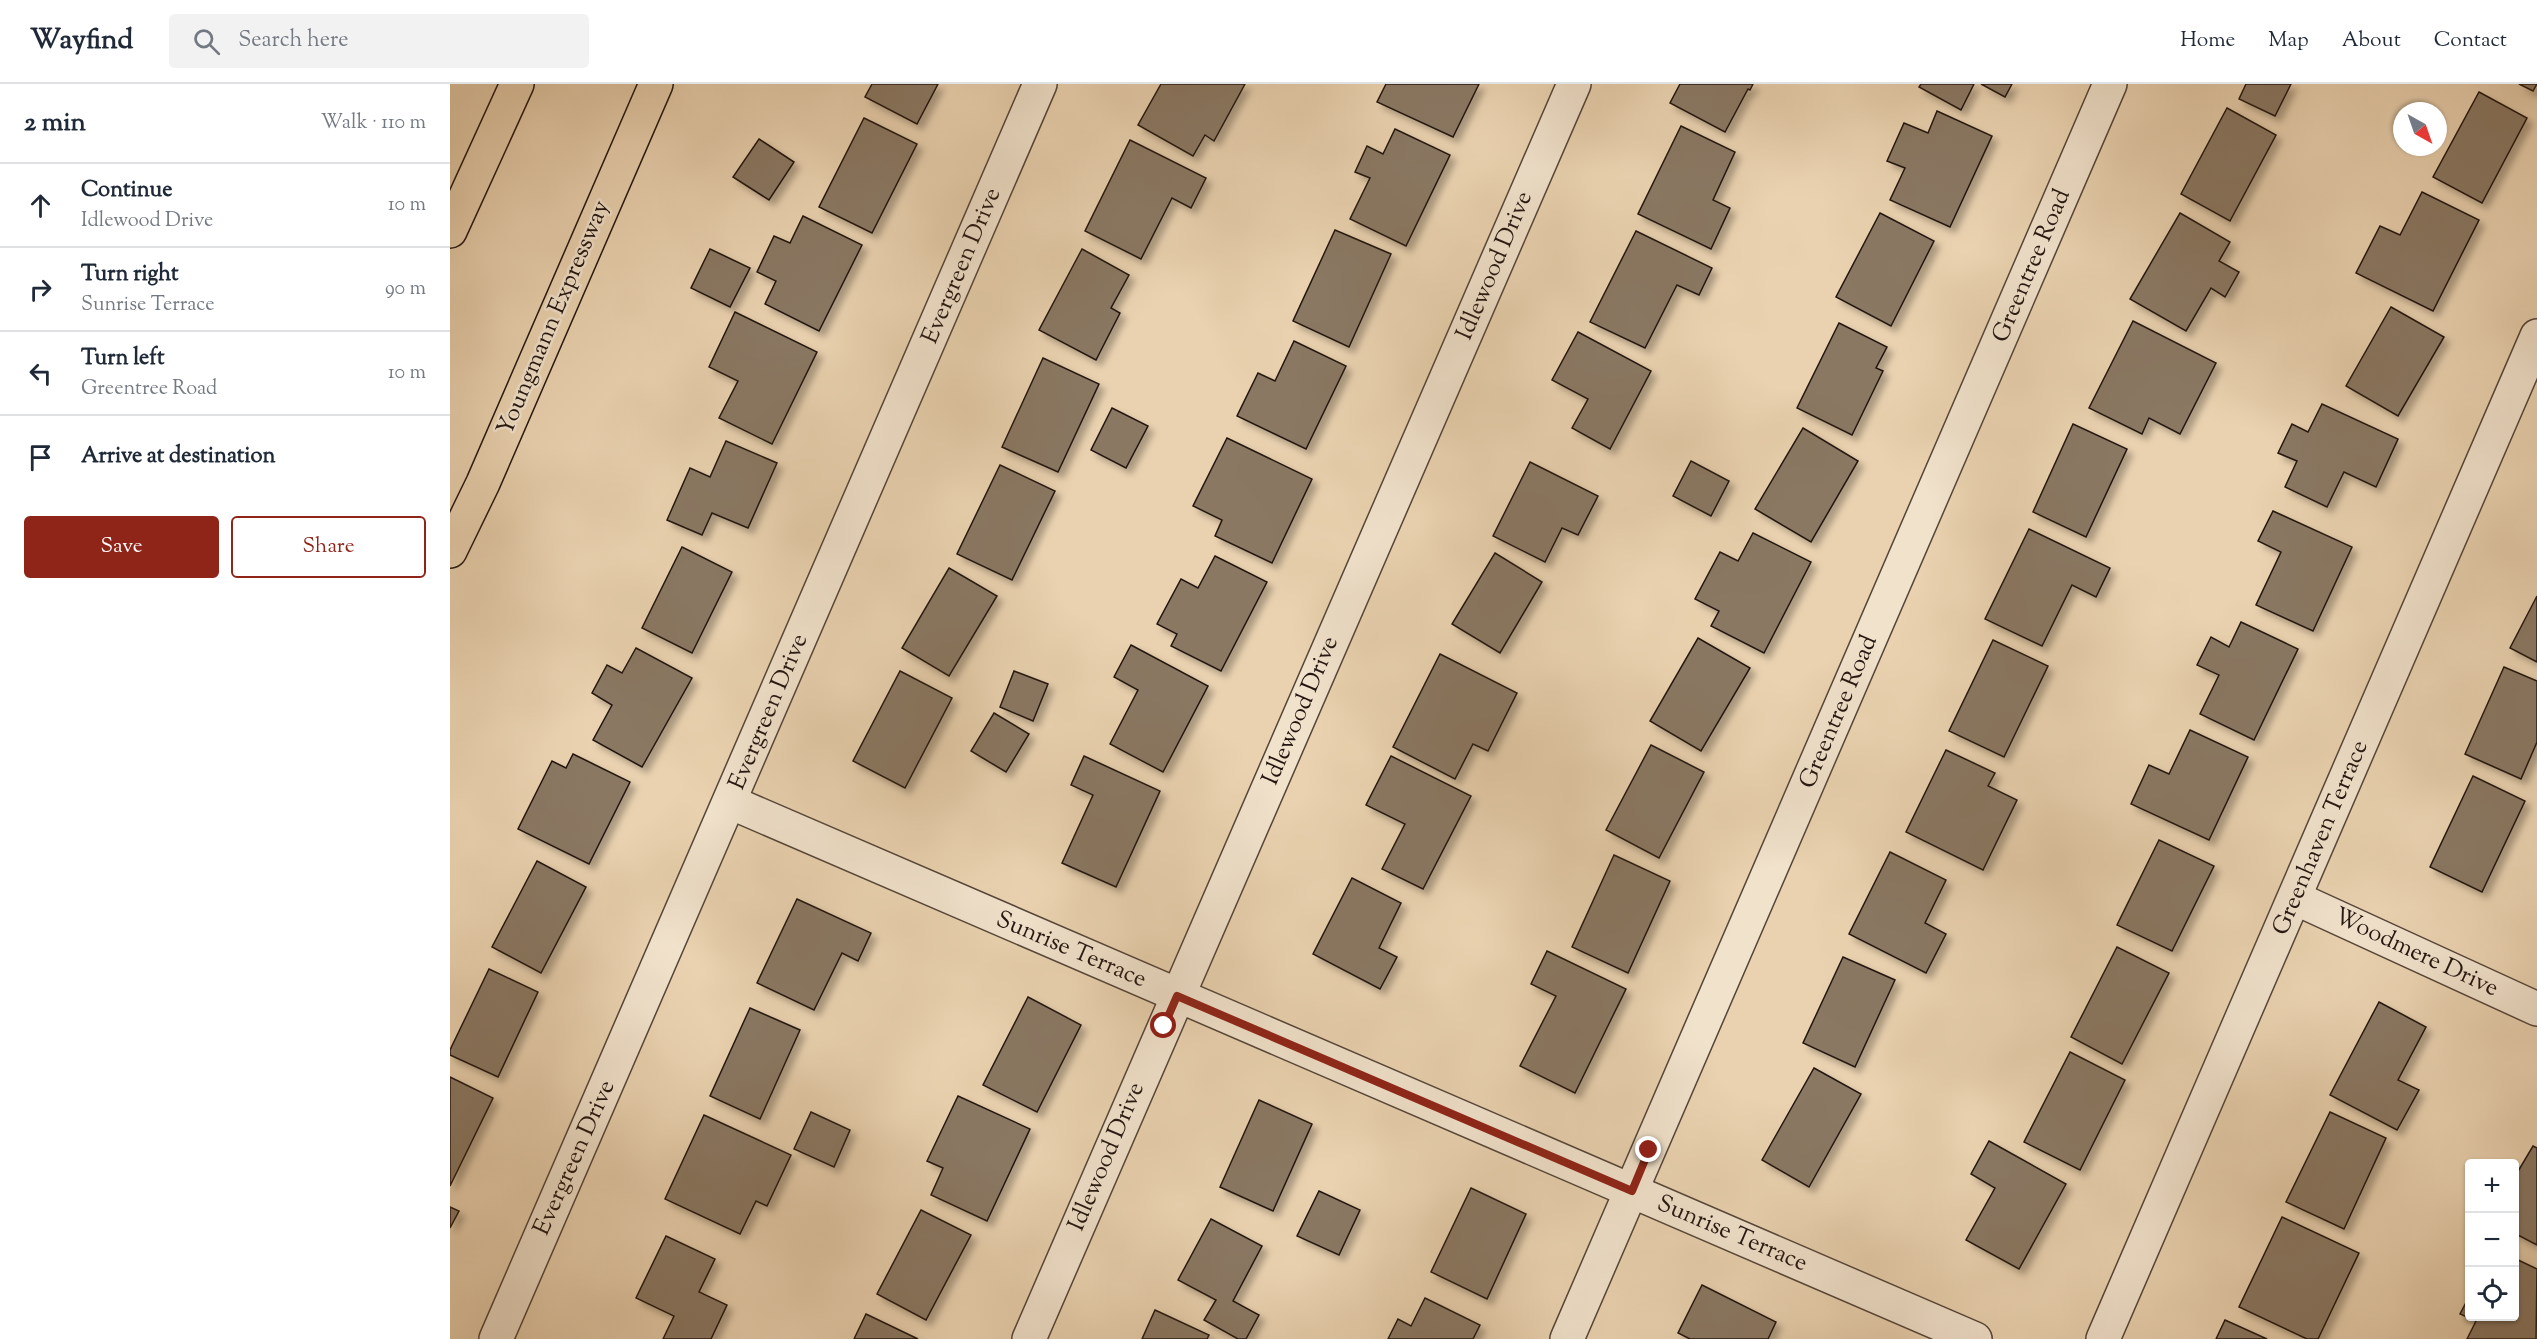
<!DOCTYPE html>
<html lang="en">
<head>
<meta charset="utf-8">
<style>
	body { margin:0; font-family:"Sorts Mill Goudy",serif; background:#f2f2f3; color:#1f2937 }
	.controls { position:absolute; right:18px; bottom:18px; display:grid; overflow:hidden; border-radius:6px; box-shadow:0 2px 4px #0004 }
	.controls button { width:54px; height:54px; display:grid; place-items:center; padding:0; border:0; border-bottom:2px solid #e0e1e3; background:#fff; color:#1f2937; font:30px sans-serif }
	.compass { position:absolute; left:1943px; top:18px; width:54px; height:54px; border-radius:50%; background:#fff; box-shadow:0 2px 4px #0004; rotate:140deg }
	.stop { position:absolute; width:18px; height:18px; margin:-14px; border:4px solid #8f2418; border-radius:50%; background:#fff }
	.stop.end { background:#8f2418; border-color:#fff; box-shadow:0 2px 6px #0008 }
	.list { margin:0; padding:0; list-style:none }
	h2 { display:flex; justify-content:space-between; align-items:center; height:78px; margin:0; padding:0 24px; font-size:26px }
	h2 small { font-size:20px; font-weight:400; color:#747a83 }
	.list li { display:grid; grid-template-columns:39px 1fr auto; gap:18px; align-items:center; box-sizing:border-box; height:84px; padding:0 24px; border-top:2px solid #e0e1e3 }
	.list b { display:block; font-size:22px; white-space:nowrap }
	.list p { margin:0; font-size:20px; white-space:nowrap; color:#747a83 }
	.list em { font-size:20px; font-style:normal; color:#747a83 }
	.actions { display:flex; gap:12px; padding:18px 24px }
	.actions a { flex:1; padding:14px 0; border:2px solid #8f2418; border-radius:6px; text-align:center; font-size:21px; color:#8f2418 }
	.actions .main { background:#8f2418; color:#fff }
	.icon { flex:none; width:33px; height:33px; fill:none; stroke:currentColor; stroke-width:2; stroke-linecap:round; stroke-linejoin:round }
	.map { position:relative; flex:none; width:2087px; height:1255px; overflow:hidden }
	header { display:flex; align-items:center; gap:36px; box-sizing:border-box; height:84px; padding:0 30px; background:#fff; border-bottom:2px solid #e0e1e3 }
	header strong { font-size:28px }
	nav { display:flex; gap:33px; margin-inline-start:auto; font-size:21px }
	.search { width:420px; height:54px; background:#f2f2f3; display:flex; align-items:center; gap:15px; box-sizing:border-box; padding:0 21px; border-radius:6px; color:#747a83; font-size:22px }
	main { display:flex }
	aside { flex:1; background:#fff }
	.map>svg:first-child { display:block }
</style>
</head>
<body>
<header>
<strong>Wayfind</strong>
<div class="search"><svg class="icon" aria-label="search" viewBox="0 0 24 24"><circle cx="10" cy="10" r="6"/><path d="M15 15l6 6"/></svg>Search here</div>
<nav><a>Home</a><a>Map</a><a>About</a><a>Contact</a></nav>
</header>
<main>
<aside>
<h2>2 min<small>Walk · 110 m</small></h2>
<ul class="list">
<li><svg class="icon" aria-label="ahead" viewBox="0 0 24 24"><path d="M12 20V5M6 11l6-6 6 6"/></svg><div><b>Continue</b><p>Idlewood Drive</p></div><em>10 m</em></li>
<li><svg class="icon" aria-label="right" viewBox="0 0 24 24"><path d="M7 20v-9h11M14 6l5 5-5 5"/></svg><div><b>Turn right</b><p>Sunrise Terrace</p></div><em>90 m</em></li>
<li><svg class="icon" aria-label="left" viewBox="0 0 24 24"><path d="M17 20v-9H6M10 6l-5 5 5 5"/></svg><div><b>Turn left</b><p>Greentree Road</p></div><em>10 m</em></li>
<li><svg class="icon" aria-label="arrive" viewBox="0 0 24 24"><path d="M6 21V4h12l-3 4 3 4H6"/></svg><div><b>Arrive at destination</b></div></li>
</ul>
<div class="actions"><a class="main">Save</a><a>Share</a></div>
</aside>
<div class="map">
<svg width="2087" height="1255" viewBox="0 0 2087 1255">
	<defs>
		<filter id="shadow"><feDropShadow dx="5.5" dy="5.5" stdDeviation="3" flood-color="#0004"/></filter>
	</defs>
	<rect width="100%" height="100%" fill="#ead2b0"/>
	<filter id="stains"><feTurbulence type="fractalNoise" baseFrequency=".00333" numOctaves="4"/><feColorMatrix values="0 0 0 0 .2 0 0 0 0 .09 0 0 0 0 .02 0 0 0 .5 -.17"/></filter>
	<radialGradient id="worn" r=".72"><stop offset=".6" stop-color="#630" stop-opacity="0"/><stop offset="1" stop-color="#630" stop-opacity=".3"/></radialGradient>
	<g fill="#8a7864" stroke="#231611" stroke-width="1.5" filter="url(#shadow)">
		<path d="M422 0H488L467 40 415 13Z"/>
		<path d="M711 0H795L764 57 755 51 743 72 688 41Z"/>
		<path d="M936 0H1029L1003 53 927 18Z"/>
		<path d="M1230 0H1303L1300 6 1298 5 1275 48 1220 19Z"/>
		<path d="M1471 0H1524L1511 26 1469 3Z"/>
		<path d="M1531 0H1562L1555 13Z"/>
		<path d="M1796 0H1841L1825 32 1789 15Z"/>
		<path d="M2069 0H2087L2083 7Z"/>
		<path d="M2029 8 2077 34 2032 119 1983 93Z"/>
		<path d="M1777 24 1826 51 1780 137 1731 110Z"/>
		<path d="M1487 27 1542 52 1500 143 1440 116 1455 84 1437 77 1454 39 1478 49Z"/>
		<path d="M414 34 467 60 422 149 369 123Z"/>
		<path d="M1231 42 1285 68 1263 116 1280 124 1261 165 1188 130Z"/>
		<path d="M945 45 1000 71 956 162 900 135 920 94 905 88 917 62 933 70Z"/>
		<path d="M309 55 344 78 319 116 283 93Z"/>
		<path d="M680 56 756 94 741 124 722 114 691 175 635 147Z"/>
		<path d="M1972 108 2029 136 1983 227 1906 189 1930 142 1950 151Z"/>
		<path d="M1430 129 1484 157 1441 242 1386 213Z"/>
		<path d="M1730 129 1780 158 1769 177 1789 188 1775 213 1761 204 1736 247 1680 215Z"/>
		<path d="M353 132 412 161 369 247 315 220 326 197 307 188 324 152 340 159Z"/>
		<path d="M885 146 941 170 899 263 843 237Z"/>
		<path d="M1186 147 1262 184 1249 211 1227 201 1195 264 1140 238Z"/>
		<path d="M260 165 300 184 280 223 241 204Z"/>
		<path d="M632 165 679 191 661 224 670 229 646 276 589 246Z"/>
		<path d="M1941 223 1994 253 1948 332 1896 302Z"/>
		<path d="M285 228 367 268 322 360 269 334 288 297 259 283Z"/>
		<path d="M1683 237 1766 279 1730 350 1699 334 1692 350 1639 324Z"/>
		<path d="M1389 239 1437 263 1426 284 1433 287 1402 351 1347 324Z"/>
		<path d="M1128 248 1201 287 1160 365 1122 344 1138 315 1102 296Z"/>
		<path d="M844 257 896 282 856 365 787 332 808 289 825 297Z"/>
		<path d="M593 274 649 300 608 388 552 363Z"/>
		<path d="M1872 320 1948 355 1926 403 1894 388 1877 423 1835 403 1847 377 1828 369 1842 340 1858 348Z"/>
		<path d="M662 324 698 342 676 384 641 366Z"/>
		<path d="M1623 340 1677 365 1636 453 1583 428Z"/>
		<path d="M1353 344 1408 377 1361 458 1305 425Z"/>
		<path d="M777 354 862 395 822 479 765 452 772 436 743 422Z"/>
		<path d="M276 357 327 379 298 444 262 429 252 451 217 436 240 384 260 393Z"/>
		<path d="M1241 377 1279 397 1261 432 1223 412Z"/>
		<path d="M1080 378 1148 412 1128 451 1112 444 1095 478 1043 452Z"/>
		<path d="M550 381 605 407 562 496 507 470Z"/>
		<path d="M1823 427 1902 463 1863 547 1806 521 1831 468 1808 457Z"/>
		<path d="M1579 445 1660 484 1646 513 1622 501 1592 562 1535 535Z"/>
		<path d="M1303 449 1361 478 1314 569 1261 542 1269 527 1245 515 1270 468 1288 477Z"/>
		<path d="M232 463 282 488 242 569 192 544Z"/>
		<path d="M1045 469 1092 498 1050 569 1002 540Z"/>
		<path d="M765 472 817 498 771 587 721 562 727 550 707 540 731 495 748 504Z"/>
		<path d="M499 484 547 512 499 592 452 564Z"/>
		<path d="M2087 512V578L2060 564Z"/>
		<path d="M1791 538 1848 565 1804 656 1750 630 1769 591 1747 581 1761 553 1779 563Z"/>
		<path d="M1248 554 1300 584 1251 667 1200 637Z"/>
		<path d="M1543 556 1598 582 1554 673 1499 647Z"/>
		<path d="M681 561 758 602 713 688 660 660 688 606 664 593Z"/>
		<path d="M186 564 242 594 192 683 143 656 162 621 142 609 157 581 172 589Z"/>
		<path d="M990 570 1067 609 1038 667 1023 660 1005 695 943 663Z"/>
		<path d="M2054 583 2087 597V658L2071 695 2015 670Z"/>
		<path d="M450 587 502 614 455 704 403 677Z"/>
		<path d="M564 587 598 600 583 637 550 623Z"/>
		<path d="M544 629 579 650 556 688 521 667Z"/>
		<path d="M1740 646 1798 673 1759 756 1681 720 1699 681 1719 690Z"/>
		<path d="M1201 661 1254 688 1209 774 1156 746Z"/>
		<path d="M1496 666 1545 689 1538 702 1567 716 1533 786 1456 748Z"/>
		<path d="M123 670 180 698 139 780 68 745 102 677 116 684Z"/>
		<path d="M634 672 710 707 666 803 612 779 643 711 621 701Z"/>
		<path d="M941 672 1021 712 973 805 932 785 955 740 916 721Z"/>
		<path d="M2023 692 2075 717 2032 808 1980 783Z"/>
		<path d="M1709 756 1764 782 1722 867 1667 841Z"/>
		<path d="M1440 768 1496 796 1475 839 1496 850 1476 889 1399 850Z"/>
		<path d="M1164 771 1220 797 1178 889 1122 863Z"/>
		<path d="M87 777 136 803 91 889 42 863Z"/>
		<path d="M902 794 951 819 929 864 947 873 930 905 863 870Z"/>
		<path d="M347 815 421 849 408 877 392 869 364 926 307 899Z"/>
		<path d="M1667 863 1719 889 1672 980 1621 953Z"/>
		<path d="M1097 867 1176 905 1125 1009 1070 982 1106 912 1081 900Z"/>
		<path d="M1393 873 1445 896 1405 983 1353 959Z"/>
		<path d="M39 885 88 908 48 993 0 971V966Z"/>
		<path d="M578 913 631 941 587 1028 533 1001Z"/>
		<path d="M1929 918 1976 943 1948 996 1969 1006 1947 1046 1880 1011Z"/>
		<path d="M300 924 350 946 310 1035 260 1012Z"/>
		<path d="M1620 968 1675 996 1630 1086 1574 1058Z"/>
		<path d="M1364 984 1411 1010 1359 1103 1312 1076Z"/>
		<path d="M0 993 43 1014 0 1102Z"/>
		<path d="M508 1012 580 1045 537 1137 481 1111 493 1084 477 1077Z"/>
		<path d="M809 1016 862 1040 823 1127 770 1103Z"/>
		<path d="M361 1028 400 1046 384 1083 344 1065Z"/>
		<path d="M1880 1028 1936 1054 1894 1145 1836 1118Z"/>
		<path d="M254 1031 341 1071 317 1122 306 1117 290 1150 215 1115Z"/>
		<path d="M1539 1057 1616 1100 1569 1185 1516 1156 1545 1104 1521 1090Z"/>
		<path d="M2083 1062 2087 1064V1161L2064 1149V1094Z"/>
		<path d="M1021 1104 1076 1130 1037 1215 981 1188Z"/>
		<path d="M869 1107 910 1126 889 1171 847 1152Z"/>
		<path d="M0 1123 9 1127 0 1144Z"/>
		<path d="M471 1126 521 1151 476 1236 427 1210Z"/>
		<path d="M1832 1133 1909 1169 1868 1255H1857L1789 1223Z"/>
		<path d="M761 1135 812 1162 783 1217 809 1231 796 1255H788L754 1236 766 1216 728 1196Z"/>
		<path d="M216 1152 265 1175 249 1208 277 1221 261 1255H213L224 1232 186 1214Z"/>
		<path d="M2064 1174 2087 1185 2086 1255H2017L2026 1237 2010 1230 2020 1211V1232H2064Z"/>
		<path d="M1252 1201 1326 1238 1318 1255H1240L1228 1249Z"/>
		<path d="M975 1214 1030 1241 1023 1255H938L948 1235 961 1242Z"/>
		<path d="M705 1226 759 1251 757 1255H692Z"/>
		<path d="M416 1230 468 1255H404Z"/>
		<path d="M1775 1236 1817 1255H1766Z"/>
	</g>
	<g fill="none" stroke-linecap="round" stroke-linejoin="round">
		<defs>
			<g id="minor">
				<path d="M280 718 1525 1255"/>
				<path d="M1845 814 2087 925"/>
				<path d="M46 1255 590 0"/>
				<path d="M579 1255 1124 0"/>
				<path d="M1117 1255 1660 0"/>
				<path d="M1653 1255 2087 252"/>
			</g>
			<g id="highway">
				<path d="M0 147 67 0"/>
				<path d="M0 467 33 399 206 0"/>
			</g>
		</defs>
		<use href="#minor" stroke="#554539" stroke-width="36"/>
		<use href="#highway" stroke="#231611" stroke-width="36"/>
		<use href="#minor" stroke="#f1e2cc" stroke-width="33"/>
		<use href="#highway" stroke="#ead2b0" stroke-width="33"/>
	</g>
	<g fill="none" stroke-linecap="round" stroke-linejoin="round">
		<path stroke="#8f2418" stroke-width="8" d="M714 942 727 912 1182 1107 1199 1066"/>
	</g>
	<g text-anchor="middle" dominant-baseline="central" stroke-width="5" stroke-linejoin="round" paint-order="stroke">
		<g font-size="24" fill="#231611" stroke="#f1e2cc">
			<text transform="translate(512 182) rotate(-67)">Evergreen Drive</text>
			<text transform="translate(1045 182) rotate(-67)">Idlewood Drive</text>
			<text transform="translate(1582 182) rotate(-67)">Greentree Road</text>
			<text transform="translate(104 234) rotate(-67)">Youngmann Expressway</text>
			<text transform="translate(851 627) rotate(-67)">Idlewood Drive</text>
			<text transform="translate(319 628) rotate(-67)">Evergreen Drive</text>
			<text transform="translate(1389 628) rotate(-67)">Greentree Road</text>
			<text transform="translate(1871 754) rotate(-67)">Greenhaven Terrace</text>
			<text transform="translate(621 866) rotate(23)">Sunrise Terrace</text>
			<text transform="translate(1966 869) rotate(25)">Woodmere Drive</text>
			<text transform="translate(657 1073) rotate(-67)">Idlewood Drive</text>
			<text transform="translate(125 1074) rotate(-66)">Evergreen Drive</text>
			<text transform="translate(1282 1150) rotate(23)">Sunrise Terrace</text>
		</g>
	</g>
	<rect width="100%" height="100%" filter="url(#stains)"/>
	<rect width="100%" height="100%" fill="url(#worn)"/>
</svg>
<div class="controls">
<button>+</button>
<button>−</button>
<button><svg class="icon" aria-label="locate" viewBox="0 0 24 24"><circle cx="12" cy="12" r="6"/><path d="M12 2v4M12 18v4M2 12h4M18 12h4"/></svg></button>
</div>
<svg class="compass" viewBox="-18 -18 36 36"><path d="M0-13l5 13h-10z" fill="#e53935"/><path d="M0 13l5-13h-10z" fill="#747a83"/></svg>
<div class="stop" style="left:714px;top:942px"></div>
<div class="stop end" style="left:1199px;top:1066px"></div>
</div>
</main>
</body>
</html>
